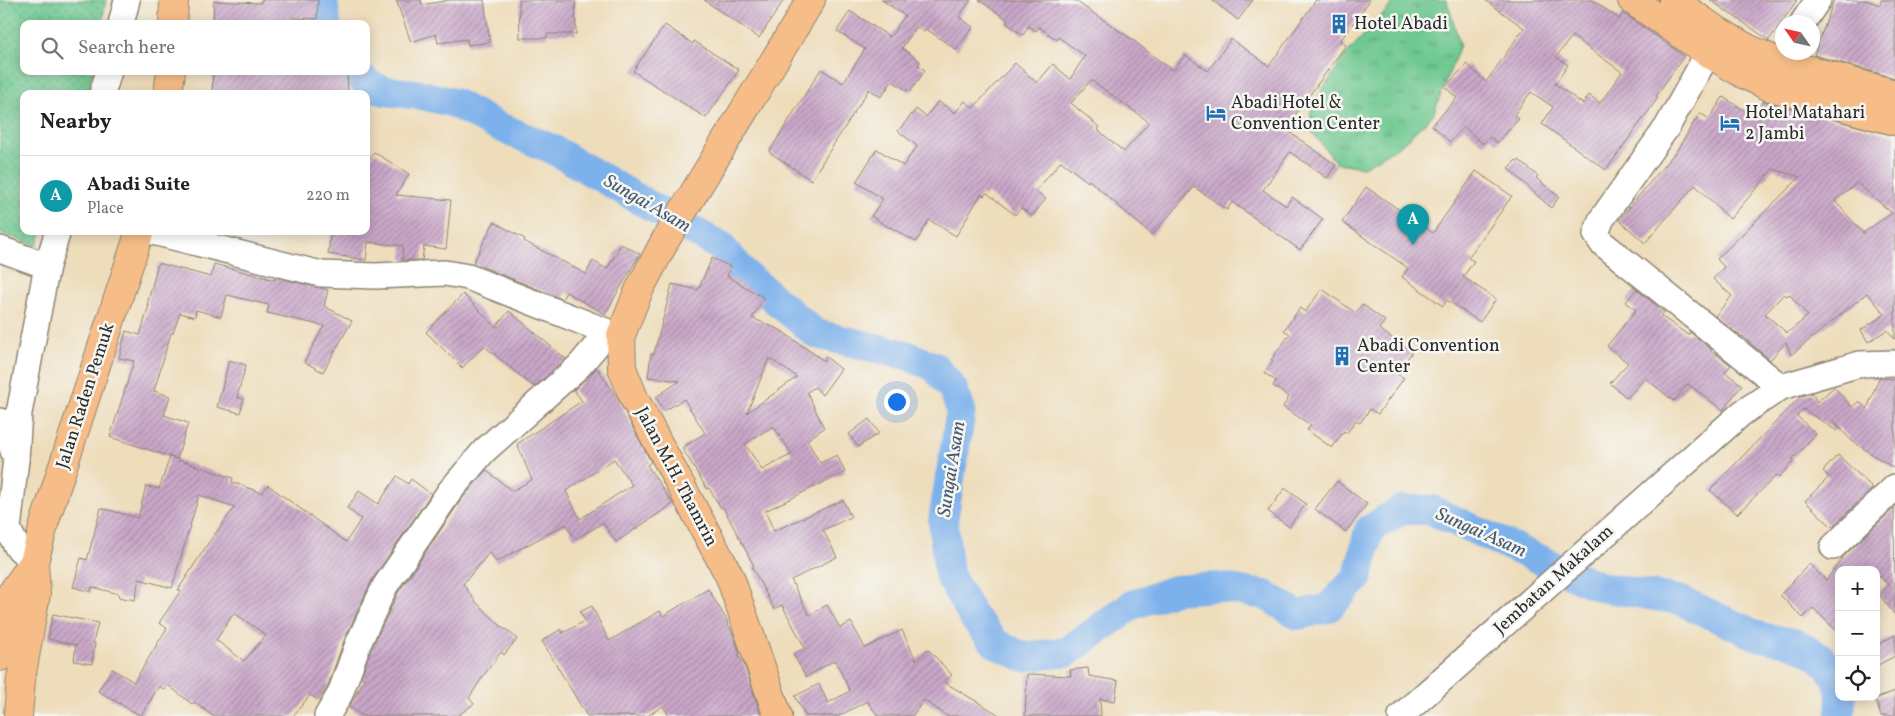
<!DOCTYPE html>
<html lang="en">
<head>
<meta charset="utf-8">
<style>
	body { margin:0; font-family:Vollkorn,serif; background:#f2f2f2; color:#202124 }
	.controls { position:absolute; right:15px; bottom:15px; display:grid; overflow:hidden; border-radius:10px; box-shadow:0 2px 12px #0003 }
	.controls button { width:45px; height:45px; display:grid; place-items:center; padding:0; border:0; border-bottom:1px solid #e0e0e0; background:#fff; color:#202124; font:25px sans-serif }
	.compass { position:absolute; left:1775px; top:15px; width:45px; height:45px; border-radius:50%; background:#fff; box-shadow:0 2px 12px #0003; rotate:304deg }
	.you { position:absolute; left:896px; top:401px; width:18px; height:18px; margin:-12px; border:4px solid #fff; border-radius:50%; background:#1a73e8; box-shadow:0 0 0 8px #1a73e833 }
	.badge { display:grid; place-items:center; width:32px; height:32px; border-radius:50%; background:#db2777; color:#fff; font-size:16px; font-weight:700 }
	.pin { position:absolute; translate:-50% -41px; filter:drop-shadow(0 1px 2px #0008) }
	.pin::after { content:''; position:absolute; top:26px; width:18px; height:15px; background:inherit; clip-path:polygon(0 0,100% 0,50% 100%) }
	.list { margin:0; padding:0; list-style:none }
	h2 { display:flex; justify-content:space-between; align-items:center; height:65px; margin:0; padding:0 20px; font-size:21px }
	h2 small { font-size:16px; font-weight:400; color:#757577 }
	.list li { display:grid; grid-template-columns:32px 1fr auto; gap:15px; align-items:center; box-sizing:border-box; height:80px; padding:0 20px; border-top:1px solid #e0e0e0 }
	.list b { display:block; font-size:19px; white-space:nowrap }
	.list p { margin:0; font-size:16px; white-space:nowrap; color:#757577 }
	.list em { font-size:16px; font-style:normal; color:#757577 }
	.icon { flex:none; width:28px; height:28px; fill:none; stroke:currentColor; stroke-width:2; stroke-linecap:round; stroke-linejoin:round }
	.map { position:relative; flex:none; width:1895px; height:716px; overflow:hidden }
	.search { position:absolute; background:#fff; box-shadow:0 2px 12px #0003; left:20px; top:20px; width:350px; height:55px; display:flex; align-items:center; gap:12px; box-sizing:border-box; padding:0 18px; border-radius:10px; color:#757577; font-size:19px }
	.panel { position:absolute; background:#fff; box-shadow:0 2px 12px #0003; left:20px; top:90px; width:350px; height:145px; border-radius:10px }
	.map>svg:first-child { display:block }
</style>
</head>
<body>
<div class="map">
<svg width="1895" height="716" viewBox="0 0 1895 716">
	<defs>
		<pattern id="grass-tufts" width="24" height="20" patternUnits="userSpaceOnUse" patternTransform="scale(1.25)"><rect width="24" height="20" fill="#6ec890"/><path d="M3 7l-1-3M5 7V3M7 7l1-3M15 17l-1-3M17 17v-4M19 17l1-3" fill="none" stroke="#5ba376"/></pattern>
		<pattern id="park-dots" width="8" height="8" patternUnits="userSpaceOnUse" patternTransform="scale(1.25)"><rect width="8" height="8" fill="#6ec890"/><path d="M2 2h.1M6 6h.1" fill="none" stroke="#5ba376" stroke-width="1.8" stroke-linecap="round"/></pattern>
		<pattern id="building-hatch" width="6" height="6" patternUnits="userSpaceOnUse" patternTransform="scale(1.25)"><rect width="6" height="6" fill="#caa7c9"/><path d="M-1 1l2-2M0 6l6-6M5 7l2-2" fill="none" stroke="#a488a3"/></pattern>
	</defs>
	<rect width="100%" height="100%" fill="#f6f6f2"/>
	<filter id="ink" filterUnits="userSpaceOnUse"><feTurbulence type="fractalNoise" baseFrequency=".02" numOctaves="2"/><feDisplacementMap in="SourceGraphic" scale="10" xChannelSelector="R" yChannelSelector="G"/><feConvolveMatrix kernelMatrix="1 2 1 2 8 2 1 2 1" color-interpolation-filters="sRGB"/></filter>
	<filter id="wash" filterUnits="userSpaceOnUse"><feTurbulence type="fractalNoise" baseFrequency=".0096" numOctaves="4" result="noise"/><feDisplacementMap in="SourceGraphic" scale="20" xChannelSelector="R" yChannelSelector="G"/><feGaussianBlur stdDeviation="1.12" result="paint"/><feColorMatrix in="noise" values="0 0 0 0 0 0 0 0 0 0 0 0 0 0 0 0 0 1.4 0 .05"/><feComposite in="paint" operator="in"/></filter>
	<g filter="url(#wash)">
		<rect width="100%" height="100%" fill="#edb"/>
		<path fill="url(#grass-tufts)" stroke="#4c7a5e" d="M1396 0H1447L1460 45 1433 115 1401 145 1364 167 1336 163 1310 129 1311 107 1346 54Z"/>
		<path fill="url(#park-dots)" stroke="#4c7a5e" d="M0 0H106L102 24H24V71H94L86 94H24V231H42L37 246 0 233Z"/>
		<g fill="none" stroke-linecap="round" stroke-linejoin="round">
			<g stroke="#7db1eb" stroke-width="30">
				<path d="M323 0 326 24"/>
				<path d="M356 71 367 84 385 91 422 95 454 103 495 125 552 149 721 247 746 275 816 334 906 355 935 367 953 389 961 410 943 521 949 575 974 618 995 643 1024 657 1067 652 1132 605 1175 590 1217 587 1265 595 1298 615 1328 608 1358 577 1369 530 1401 510H1431L1600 587 1679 600 1760 637 1794 643 1820 657 1838 679 1839 686"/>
				<path d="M1840 716 1841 697"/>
			</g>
		</g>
		<g id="blocks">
			<g fill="url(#building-hatch)" fill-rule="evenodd">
				<path d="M261 0H318L317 19 293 18 292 24H213L214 1 261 3Z"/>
				<path d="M396 0H421L422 5 450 0H484L490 42 468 45 467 39 438 43 436 34 411 42Z"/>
				<path d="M519 0H575L576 34H547V38H520Z"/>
				<path d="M704 0H784L759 38Z"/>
				<path d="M882 0H971L959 17 973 27 957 50 926 29 924 32 916 27 902 48 920 61 918 65 925 70 910 92 892 81 881 97 869 89 811 180 769 152 821 69 843 83 865 49 837 31 850 11 890 37 905 16Z"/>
				<path d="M979 0H1074L1130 38 1173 71 1185 55 1208 71 1231 39 1269 66 1316 0H1370L1340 41 1346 45 1285 129 1336 165 1327 178 1290 152 1263 190 1286 206 1292 197 1323 219 1300 250 1232 202 1227 210 1194 187 1152 235 1089 180 1088 182 1061 161 1036 191 1046 199 1032 216 1021 208 1015 215 987 193 984 196 981 194 956 236 929 220 916 242 890 227V228L871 216 883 199 856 182 877 149 903 166 917 146 898 131 916 109 926 117 938 101 955 113 965 101 973 108 1015 63 1037 83 1053 64 1070 79 1085 56 1058 37 1057 40 1039 27 1036 31 1029 26 1023 35 1006 23 1008 20ZM1091 80 1149 122 1124 152 1097 129 1099 127 1071 103Z"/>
				<path d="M1212 0H1253L1238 20Z"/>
				<path d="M1485 0H1593L1619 19 1623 13 1684 56 1656 96 1658 98 1606 170 1542 124 1553 107 1531 92 1514 115 1519 119 1497 143 1490 137 1483 144 1464 127 1450 142 1432 125 1457 98 1445 87 1467 64 1486 82 1524 28ZM1572 36 1622 72 1600 103 1589 95 1583 104 1555 84 1568 65 1556 57Z"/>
				<path d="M1710 0H1797L1769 40Z"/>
				<path d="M1834 0H1866L1880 5 1881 0H1895V78L1814 55Z"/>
				<path d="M665 25 693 44 694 41 739 70 706 118 633 71Z"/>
				<path d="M213 71H328V76L347 74 348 94H212Z"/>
				<path d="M1723 97 1757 118 1763 101 1895 136V339L1887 330 1868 342 1861 330 1885 314 1867 293 1791 355 1786 342 1770 360 1742 336 1741 337 1715 316 1732 296 1713 279 1724 267 1717 259 1800 177 1773 169 1730 219 1695 185 1645 243 1619 220 1677 150 1700 113 1709 119ZM1857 183 1892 213 1863 233 1835 201ZM1784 294 1787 296 1789 294 1808 316 1787 333 1765 314Z"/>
				<path d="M374 152 409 174 396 195 451 200 446 249 424 246 422 260H402L403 246 368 242 366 260 328 254 331 231H366V165Z"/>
				<path d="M1516 160 1518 162 1519 160 1538 176 1536 178 1559 197 1551 208 1508 168Z"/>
				<path d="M1476 171 1512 196 1468 258 1474 261 1463 277 1496 299 1480 322 1447 300 1443 306 1402 277 1408 268 1342 222 1366 187 1433 233Z"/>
				<path d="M494 222 525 239 524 241 586 274 593 261 607 269 621 244 640 254 605 314 566 292 562 299 473 263Z"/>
				<path d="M712 258 731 267 727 276 764 298 752 318 780 330 824 361 826 357 841 369 822 395 815 387 807 392 824 428 807 440 820 463 837 455 845 472 765 511 774 531 843 500 851 517 823 530 837 557 791 580 809 615 827 605 840 628 851 622 865 648 902 630 916 660 928 649 952 675 944 682 1001 716H947L924 700 912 716H878L867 701 839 716H804L805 715 795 696 819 684 828 703 850 691 835 660 806 677 793 654 805 648 782 605 774 609 752 567 754 566 723 507 721 508 709 488 707 489 682 448 705 433 684 399 664 411 656 397 680 381 648 377 651 354H654L672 284 698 290ZM769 358 797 377 747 413ZM773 426 792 454 762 470 745 444Z"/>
				<path d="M158 263 211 277 214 264 275 280V277L328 290 324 306 352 321 323 372 304 362 324 326 267 313 269 305 227 295 221 317 196 310 195 317 180 313 173 333H171L154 391 170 396 164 415 188 423 177 459 110 437 134 361 119 358 126 331 140 335 149 305H147Z"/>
				<path d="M1322 289 1356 313 1362 304 1385 321 1379 329 1412 352 1397 374 1404 378 1378 414 1370 409 1360 423 1356 420 1347 433 1344 431 1332 448 1307 430 1311 425 1283 407 1289 397 1273 386 1276 381 1264 373 1273 361 1271 360 1290 334 1284 330 1300 308 1305 312Z"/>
				<path d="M1636 289 1664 312 1661 316 1688 335 1690 332 1711 349 1710 350 1731 365 1725 372 1742 385 1723 410 1688 384 1674 401 1645 378 1627 398 1610 383 1628 363 1607 346 1636 310 1626 302Z"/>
				<path d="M463 294 496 327 509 311 566 359 534 387 484 346 462 368 426 332Z"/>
				<path d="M229 360 246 365 237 397 244 399 240 413 217 407Z"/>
				<path d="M597 368 618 399 651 462 647 465 673 504 616 542 603 523 575 539 566 524 496 562 490 552 463 584 475 601 505 630 506 629 517 639 504 655 501 652 484 675 469 698 474 704 457 716H363L349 707 365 678 361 677 371 649 398 593 461 500 486 470 512 491 532 480 517 444 582 401 574 390ZM614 459 632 485 580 519 566 491Z"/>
				<path d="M1879 378 1895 379V469L1852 441 1833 421 1839 429 1837 431 1803 409 1797 416 1816 434 1792 459 1794 461 1779 477 1777 475 1737 514 1710 490 1801 396 1812 393 1817 402 1834 387 1852 407 1859 401 1867 409Z"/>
				<path d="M869 419 879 433 858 447 849 434Z"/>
				<path d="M1838 455 1873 488 1832 527 1805 501 1829 477 1823 471Z"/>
				<path d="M170 457 233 478 232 482 262 493 268 485 346 542 361 519 347 508 359 491 378 504 397 476 408 484 411 479 431 494 372 580 345 638 327 688 318 700 310 695 293 716H213L194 702 192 704 168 685 165 690 159 686 141 716 98 691 112 669 134 682 167 628 159 623 181 590H178L209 542 235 507 199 495 172 588 139 579 135 600 118 597 119 594 92 587 91 592 73 587 81 558 87 560 101 508 138 518 146 486 159 489ZM234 613 266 635 244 661 216 640Z"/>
				<path d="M1337 481 1367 504 1346 532 1315 509Z"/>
				<path d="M1285 488 1306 504 1289 527 1268 511Z"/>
				<path d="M1894 508 1895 615 1878 593 1888 584 1876 573V570H1839V633L1813 608 1803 618 1780 595 1809 564 1826 580 1843 557Z"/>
				<path d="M708 589 728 622 727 623 733 634 740 654 738 655 744 664 761 716H669L663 706 647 716H587L542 641 561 629 563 633 585 621 580 612 592 606 609 641 660 611 663 616Z"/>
				<path d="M53 614 98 623 93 643H95L92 664 74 661 76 645 48 639Z"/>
				<path d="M1895 635V656L1876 666V646Z"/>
				<path d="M1088 668 1089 676 1118 681 1115 701 1100 699 1101 716H1025L1027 674 1071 676 1070 670Z"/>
				<path d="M1895 691V716H1881L1875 699Z"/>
			</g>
		</g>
	</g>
	<g filter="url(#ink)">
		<use href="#blocks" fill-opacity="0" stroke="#8c8473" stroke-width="1"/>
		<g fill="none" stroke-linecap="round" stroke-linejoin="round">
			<defs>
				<g id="minor">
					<path d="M1803 22 1818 0"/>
					<path d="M121 24 127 0"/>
					<path d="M1708 53 1667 127 1601 220 1596 234 1602 243 1781 387"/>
					<path d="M102 94 109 71"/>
					<path d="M149 231 321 274 375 276 445 273 468 277 608 332 621 335"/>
					<path d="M0 249 47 266"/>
					<path d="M0 421 10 442 16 459 8 529 17 547 34 562"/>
					<path d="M16 459 19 413 47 266 58 231"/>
					<path d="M1833 547 1895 487"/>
					<path d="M327 716 340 694 358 644 385 586 450 491 484 451 579 366 608 332"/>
					<path d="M1401 716 1742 413 1781 387 1860 364 1895 363"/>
				</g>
				<g id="highway">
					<path d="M1632 0 1708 53 1743 74 1770 87 1895 121"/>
					<path d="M1673 0 1713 28 1747 48 1777 61 1895 94"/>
					<path d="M173 24 174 0"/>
					<path d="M168 94 171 71"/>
					<path d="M0 657 11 594 34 562"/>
					<path d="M18 716 21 679 36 594 34 562 45 521 140 231"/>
					<path d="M778 716 730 577 634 398 622 368 621 335 639 290 666 239 811 0"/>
				</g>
			</defs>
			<use href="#minor" stroke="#8c8473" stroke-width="28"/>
			<use href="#highway" stroke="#8c8473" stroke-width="30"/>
			<use href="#minor" stroke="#fff" stroke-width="25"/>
			<use href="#highway" stroke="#f7bd88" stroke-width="28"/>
		</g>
	</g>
	<defs>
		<symbol id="building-bare" viewBox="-9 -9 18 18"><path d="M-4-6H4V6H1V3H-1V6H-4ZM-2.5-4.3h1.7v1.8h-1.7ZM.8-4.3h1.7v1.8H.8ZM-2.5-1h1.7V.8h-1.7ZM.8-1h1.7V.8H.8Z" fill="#1f6fb2" stroke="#f6f6f2" stroke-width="2.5" paint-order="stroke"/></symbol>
		<symbol id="hotel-bare" viewBox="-9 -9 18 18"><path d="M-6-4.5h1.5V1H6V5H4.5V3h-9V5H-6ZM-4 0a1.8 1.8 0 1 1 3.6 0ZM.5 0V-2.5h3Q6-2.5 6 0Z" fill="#1f6fb2" stroke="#f6f6f2" stroke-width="2.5" paint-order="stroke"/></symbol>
	</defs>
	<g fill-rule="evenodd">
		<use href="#building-bare" x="1325" y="10" width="28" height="28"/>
		<use href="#hotel-bare" x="1202" y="99" width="28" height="28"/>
		<use href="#hotel-bare" x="1716" y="109" width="28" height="28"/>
		<use href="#building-bare" x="1328" y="342" width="28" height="28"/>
	</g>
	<g text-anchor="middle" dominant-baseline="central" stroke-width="5" stroke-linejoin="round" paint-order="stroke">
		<g font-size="18" fill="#2b2b2b" stroke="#f6f6f2" text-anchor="start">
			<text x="1354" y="24">Hotel Abadi</text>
			<text x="1231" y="103">Abadi Hotel &amp;<tspan x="1231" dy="21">Convention Center</tspan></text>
			<text x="1745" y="113">Hotel Matahari<tspan x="1745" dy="21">2 Jambi</tspan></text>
			<text x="1357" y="346">Abadi Convention<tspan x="1357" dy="21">Center</tspan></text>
		</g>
		<g font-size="18" fill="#2b2b2b" stroke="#f6f6f2">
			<text transform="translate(86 396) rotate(-72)">Jalan Raden Pemuk</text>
			<text transform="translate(676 477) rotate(62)">Jalan M.H. Thamrin</text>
			<text transform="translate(1554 580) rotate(-42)">Jembatan Makalam</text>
		</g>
		<g font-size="19" font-style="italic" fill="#485a6e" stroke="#f6f6f2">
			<text transform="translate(647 204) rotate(30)">Sungai Asam</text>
			<text transform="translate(952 469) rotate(-81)">Sungai Asam</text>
			<text transform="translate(1481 533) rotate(24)">Sungai Asam</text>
		</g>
	</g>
</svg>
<div class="controls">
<button>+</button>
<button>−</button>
<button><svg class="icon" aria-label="locate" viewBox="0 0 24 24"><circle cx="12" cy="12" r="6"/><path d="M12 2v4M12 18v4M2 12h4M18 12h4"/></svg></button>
</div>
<svg class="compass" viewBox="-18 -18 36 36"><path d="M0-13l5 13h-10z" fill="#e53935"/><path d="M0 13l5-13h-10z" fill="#757577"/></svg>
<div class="you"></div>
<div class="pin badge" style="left:1413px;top:245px;background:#0f9aa8">A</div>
<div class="search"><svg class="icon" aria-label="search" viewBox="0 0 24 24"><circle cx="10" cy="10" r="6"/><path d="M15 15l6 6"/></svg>Search here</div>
<section class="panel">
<h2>Nearby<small></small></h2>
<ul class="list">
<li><span class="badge" style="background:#0f9aa8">A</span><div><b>Abadi Suite</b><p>Place</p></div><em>220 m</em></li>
</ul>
</section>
</div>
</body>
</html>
